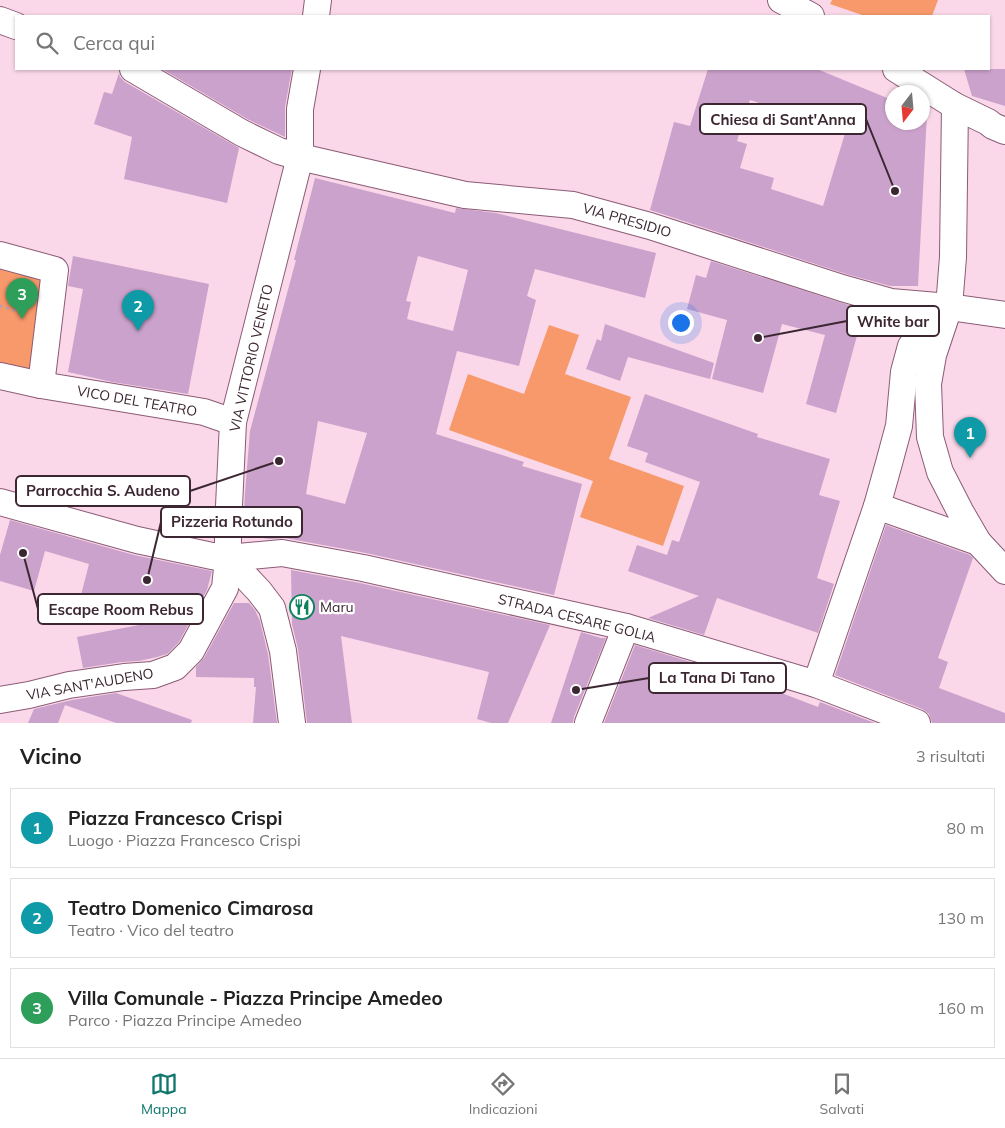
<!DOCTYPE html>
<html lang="it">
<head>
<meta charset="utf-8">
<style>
	body { margin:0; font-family:Mulish,sans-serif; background:#f6f6f6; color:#222 }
	.compass { position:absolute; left:885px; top:85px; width:45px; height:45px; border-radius:50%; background:#fff; box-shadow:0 1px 4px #0004; rotate:196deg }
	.you { position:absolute; left:680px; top:322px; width:18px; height:18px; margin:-12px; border:4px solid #fff; border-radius:50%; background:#1a73e8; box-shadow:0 0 0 8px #1a73e833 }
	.badge { display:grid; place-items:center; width:32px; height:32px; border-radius:50%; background:#0f766e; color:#fff; font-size:16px; font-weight:700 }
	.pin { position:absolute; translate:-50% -41px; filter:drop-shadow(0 1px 2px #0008) }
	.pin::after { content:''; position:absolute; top:26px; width:18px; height:15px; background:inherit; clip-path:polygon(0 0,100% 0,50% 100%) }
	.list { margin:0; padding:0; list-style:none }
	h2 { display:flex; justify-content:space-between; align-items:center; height:65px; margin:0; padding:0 20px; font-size:21px }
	h2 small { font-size:16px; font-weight:400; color:#767676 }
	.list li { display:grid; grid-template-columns:32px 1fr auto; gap:15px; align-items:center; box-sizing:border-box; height:80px; margin:0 10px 10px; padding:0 10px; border:1px solid #e0e0e0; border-radius:0px }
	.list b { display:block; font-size:19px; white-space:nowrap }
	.list p { margin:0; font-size:16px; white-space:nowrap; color:#767676 }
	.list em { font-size:16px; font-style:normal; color:#767676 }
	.icon { flex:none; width:28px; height:28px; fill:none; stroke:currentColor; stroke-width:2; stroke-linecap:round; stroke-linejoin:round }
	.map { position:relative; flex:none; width:1005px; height:723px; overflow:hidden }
	.search { position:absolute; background:#fff; box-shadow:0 1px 4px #0004; left:15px; right:15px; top:15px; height:55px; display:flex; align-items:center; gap:12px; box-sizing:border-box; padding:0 18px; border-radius:0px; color:#767676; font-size:19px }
	.sheet { height:335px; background:#fff }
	nav { display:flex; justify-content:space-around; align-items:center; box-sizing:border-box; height:70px; border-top:1px solid #e0e0e0; background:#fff; font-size:14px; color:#767676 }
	nav a { display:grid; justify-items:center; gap:2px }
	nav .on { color:#0f766e }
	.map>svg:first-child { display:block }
</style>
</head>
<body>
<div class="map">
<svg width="1005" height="723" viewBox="0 0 1005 723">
	<rect width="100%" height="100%" fill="#fad8e9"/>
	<g fill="#f7996b">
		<path d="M832 0H938L932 16H865L830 4Z"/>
		<path d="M0 259 50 273 37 373 0 366Z"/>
		<path d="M549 325 579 335 565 374 631 397 609 459 684 486 663 546 580 517 593 481 449 430 468 374 524 394Z"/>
	</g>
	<g fill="#cba2cc" fill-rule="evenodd">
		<path d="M162 69H292L285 107V137L249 120Z"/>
		<path d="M708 69H817L892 100V122H922V112L927 114 918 286H890L846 274 650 210 674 122 690 126ZM750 100 846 130 823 206 771 189 774 178 740 168 747 144 737 141Z"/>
		<path d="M964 69H1005V106L972 96Z"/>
		<path d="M119 73 120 77 125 82 239 148 227 203 124 179 132 137 94 124 104 92 112 94Z"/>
		<path d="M315 178 455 213 456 208 496 213 656 253 645 298 535 269 527 296 536 300 519 366 457 351 436 434 524 462 522 466 582 484 554 595 366 553 285 538 270 539 243 535 245 492 250 431 296 260H294ZM418 256 468 270 453 331 407 319 411 302 406 301ZM318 421 367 433 345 504 306 494Z"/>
		<path d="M73 256 209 284 188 394 112 382 68 372 83 289 68 286Z"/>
		<path d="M711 261 864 310 836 413 806 404 825 335 782 324 763 393 712 379 727 320 687 309 696 275 706 278Z"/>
		<path d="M605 324 714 363 710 379 628 357 620 381 586 369 597 339 601 341Z"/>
		<path d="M645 394 758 434 757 437 830 459 819 495 840 501 817 578 834 584 818 633 717 598 704 635 648 618 699 596 628 571 637 545 667 555 672 540 679 542 700 482 645 462 648 453 627 446Z"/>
		<path d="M10 520 134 555 212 571 207 590 179 642 167 654 157 657 139 661 122 662 83 668 77 637 175 618 81 595 89 564 45 551 34 591 0 581V555Z"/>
		<path d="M886 525 970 555 973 558 938 658 948 662 939 688 1005 713V723H932L929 714 922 709 835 675Z"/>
		<path d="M291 570 360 583 550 625 508 723H491L477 719 489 672 341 636 352 723H307L298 649 292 624Z"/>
		<path d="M234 603H249L255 610 260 621 268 654 277 723H253L256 687H254V678L196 677V667L204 658Z"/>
		<path d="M581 632 601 638H606L574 717 573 723H551Z"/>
		<path d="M635 645 694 663 692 668 751 686 753 682 818 707 820 702 875 723H604Z"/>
		<path d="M116 693 192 720 191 723H116L65 705 58 723H28L34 709 72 700Z"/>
	</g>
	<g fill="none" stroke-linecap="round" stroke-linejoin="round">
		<defs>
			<g id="street">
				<path d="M781 0 811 16"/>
				<path d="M316 16 318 0"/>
				<path d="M0 20 16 26"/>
				<path d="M133 69 242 133 279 151 300 157 465 195 573 205 650 226 842 288 891 302 949 307 1005 315"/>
				<path d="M896 69 955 106 988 122 993 126 1005 131"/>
				<path d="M955 106 953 257 949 307 933 355 928 384 930 437 940 472 960 511 978 542 1005 571"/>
				<path d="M0 255 55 270 41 385 0 376"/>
				<path d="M41 385 204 412 233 422"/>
				<path d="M0 502 137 540 212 556 228 558 282 553 363 568 626 627 816 684 917 723"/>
				<path d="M877 506 978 542"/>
				<path d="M228 558 259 591 272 608 283 651 292 723"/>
				<path d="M816 684 877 506 889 463 899 426 904 372 911 346 945 311"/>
				<path d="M0 700 29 695 69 685 124 677 153 675 175 667 191 651 225 588 228 558V527L233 422 300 157V109L307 69"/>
				<path d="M588 723 626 627"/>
			</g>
		</defs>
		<use href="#street" stroke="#8c5b76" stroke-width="28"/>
		<path stroke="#bc9fae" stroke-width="3" stroke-dasharray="2.5 4" stroke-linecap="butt" d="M0 306 23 313"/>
		<use href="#street" stroke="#fff" stroke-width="26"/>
	</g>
	<defs>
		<symbol id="restaurant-ring" viewBox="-11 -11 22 22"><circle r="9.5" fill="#fff" stroke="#0e815f" stroke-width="1.5"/><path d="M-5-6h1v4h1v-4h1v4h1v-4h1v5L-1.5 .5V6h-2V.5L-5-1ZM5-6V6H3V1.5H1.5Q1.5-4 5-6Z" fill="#0e815f"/></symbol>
	</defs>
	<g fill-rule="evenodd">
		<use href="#restaurant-ring" x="288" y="593" width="28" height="28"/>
	</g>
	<g text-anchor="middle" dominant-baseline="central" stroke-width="4.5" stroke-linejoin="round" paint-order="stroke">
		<g font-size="14" fill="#3b2631" stroke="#fff">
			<text transform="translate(627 220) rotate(16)">VIA PRESIDIO</text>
			<text transform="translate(251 358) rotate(-77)">VIA VITTORIO VENETO</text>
			<text transform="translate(137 401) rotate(10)">VICO DEL TEATRO</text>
			<text transform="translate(577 618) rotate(14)">STRADA CESARE GOLIA</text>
			<text transform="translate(90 684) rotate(-10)">VIA SANT'AUDENO</text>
		</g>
		<g font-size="14" fill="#3b2631" stroke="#fff" text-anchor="start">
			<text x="320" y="607">Maru</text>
		</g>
	</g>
	<path fill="none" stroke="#3b2631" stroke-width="2" d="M895 191L866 119M758 338L847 321M279 461L190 491M147 580L161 522M23 553L38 609M576 690L649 678"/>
	<g fill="#3b2631" stroke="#fff" stroke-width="2">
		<circle cx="895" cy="191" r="5"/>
		<circle cx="758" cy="338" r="5"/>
		<circle cx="279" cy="461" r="5"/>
		<circle cx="147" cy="580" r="5"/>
		<circle cx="23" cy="553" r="5"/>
		<circle cx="576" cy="690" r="5"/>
	</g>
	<g fill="#fff" stroke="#3b2631" stroke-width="2">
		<rect x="700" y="104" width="166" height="30" rx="5"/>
		<rect x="847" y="306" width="92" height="30" rx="5"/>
		<rect x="16" y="476" width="174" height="30" rx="5"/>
		<rect x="161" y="507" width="141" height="30" rx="5"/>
		<rect x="38" y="594" width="165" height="30" rx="5"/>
		<rect x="649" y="663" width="137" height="30" rx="5"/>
	</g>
	<g font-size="15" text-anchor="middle" font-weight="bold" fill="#3b2631">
		<text x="783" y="125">Chiesa di Sant'Anna</text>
		<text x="893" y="327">White bar</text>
		<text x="103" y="496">Parrocchia S. Audeno</text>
		<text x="232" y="527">Pizzeria Rotundo</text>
		<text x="121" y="615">Escape Room Rebus</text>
		<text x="717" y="683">La Tana Di Tano</text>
	</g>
</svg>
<svg class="compass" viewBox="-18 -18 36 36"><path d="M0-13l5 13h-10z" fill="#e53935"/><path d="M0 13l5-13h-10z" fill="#767676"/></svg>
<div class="you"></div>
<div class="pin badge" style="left:970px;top:458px;background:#0f9aa8">1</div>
<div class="pin badge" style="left:138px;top:331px;background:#0f9aa8">2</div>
<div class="pin badge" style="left:22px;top:319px;background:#2e9e5b">3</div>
<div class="search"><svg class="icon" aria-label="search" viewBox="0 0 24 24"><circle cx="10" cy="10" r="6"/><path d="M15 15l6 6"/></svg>Cerca qui</div>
</div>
<section class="sheet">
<h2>Vicino<small>3 risultati</small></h2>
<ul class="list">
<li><span class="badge" style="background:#0f9aa8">1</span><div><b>Piazza Francesco Crispi</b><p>Luogo · Piazza Francesco Crispi</p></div><em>80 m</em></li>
<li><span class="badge" style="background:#0f9aa8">2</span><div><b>Teatro Domenico Cimarosa</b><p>Teatro · Vico del teatro</p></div><em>130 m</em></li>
<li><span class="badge" style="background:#2e9e5b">3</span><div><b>Villa Comunale - Piazza Principe Amedeo</b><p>Parco · Piazza Principe Amedeo</p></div><em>160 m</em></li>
</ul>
</section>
<nav>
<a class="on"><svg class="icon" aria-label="map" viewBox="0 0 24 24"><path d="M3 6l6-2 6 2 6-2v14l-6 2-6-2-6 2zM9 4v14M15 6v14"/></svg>Mappa</a>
<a><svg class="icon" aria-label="directions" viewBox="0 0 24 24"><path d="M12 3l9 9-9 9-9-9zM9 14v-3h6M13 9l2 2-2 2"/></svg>Indicazioni</a>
<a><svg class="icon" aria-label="saved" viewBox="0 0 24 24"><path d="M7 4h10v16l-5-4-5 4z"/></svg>Salvati</a>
</nav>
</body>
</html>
